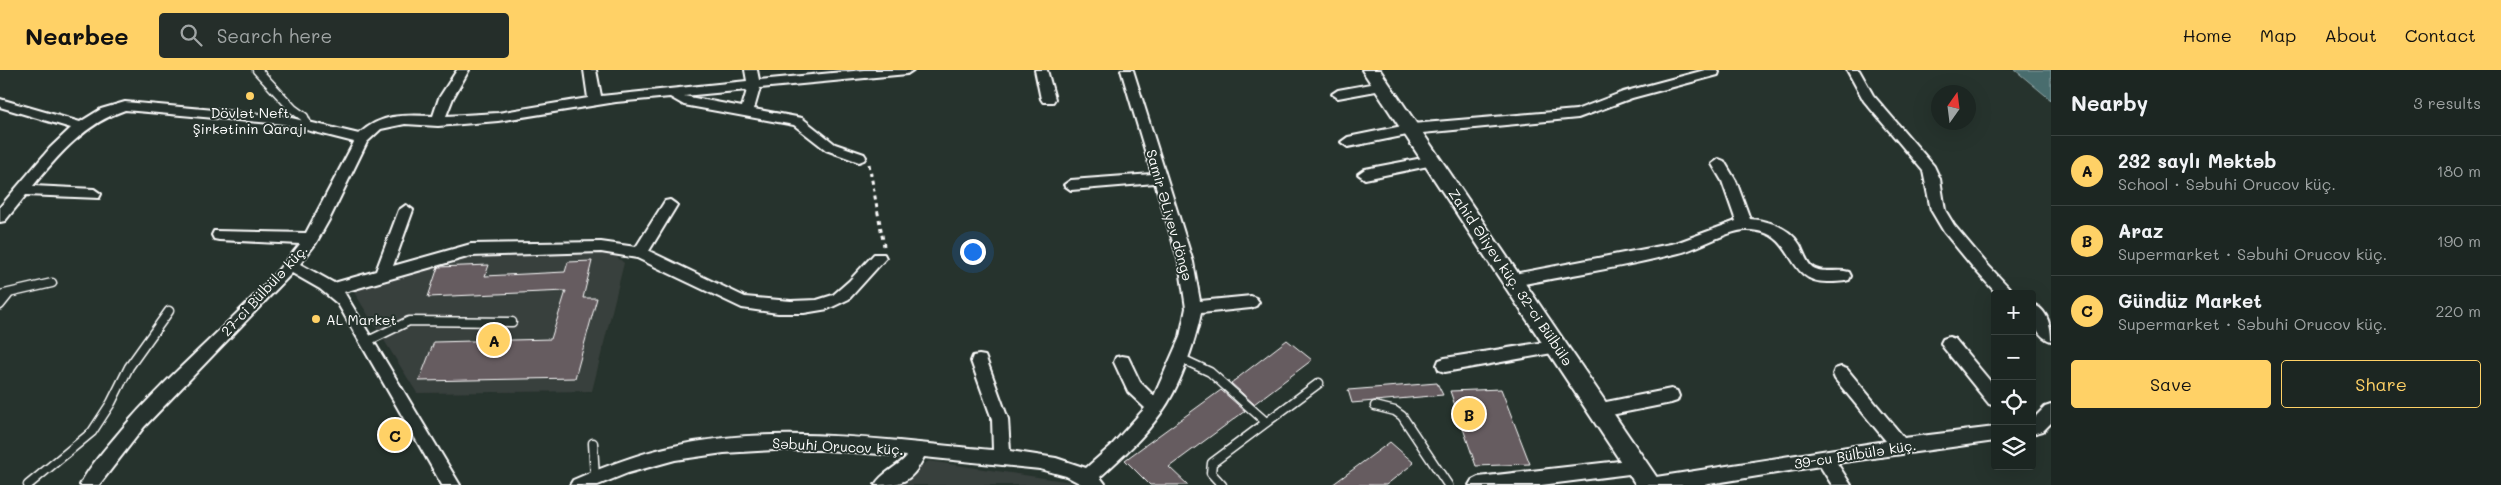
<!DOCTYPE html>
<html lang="en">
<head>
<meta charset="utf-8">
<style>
	body { margin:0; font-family:Mali,sans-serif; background:#252e2a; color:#f1f3f6 }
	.controls { position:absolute; right:15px; bottom:15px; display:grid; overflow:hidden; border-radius:5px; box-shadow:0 5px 20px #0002 }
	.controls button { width:45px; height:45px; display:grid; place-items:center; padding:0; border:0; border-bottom:1px solid #3a4340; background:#1c2622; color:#f1f3f6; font:25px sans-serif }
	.compass { position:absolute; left:1931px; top:15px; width:45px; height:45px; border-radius:50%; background:#1c2622; box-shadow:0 5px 20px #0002; rotate:14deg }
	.you { position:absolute; left:972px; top:181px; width:18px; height:18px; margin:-12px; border:4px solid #fff; border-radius:50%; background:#1a73e8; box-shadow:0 0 0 8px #1a73e833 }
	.badge { display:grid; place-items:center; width:32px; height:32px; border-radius:50%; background:#ffd166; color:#111; font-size:16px; font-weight:700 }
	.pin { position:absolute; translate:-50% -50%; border:2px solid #fff; box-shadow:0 1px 5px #0006 }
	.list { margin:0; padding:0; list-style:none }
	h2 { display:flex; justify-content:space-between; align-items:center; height:65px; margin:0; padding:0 20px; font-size:21px }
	h2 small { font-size:16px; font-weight:400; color:#a0a5a5 }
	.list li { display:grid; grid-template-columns:32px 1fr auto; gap:15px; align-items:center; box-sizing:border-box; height:70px; padding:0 20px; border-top:1px solid #3a4340 }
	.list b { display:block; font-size:19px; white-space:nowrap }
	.list p { margin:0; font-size:16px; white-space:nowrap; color:#a0a5a5 }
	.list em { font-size:16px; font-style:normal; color:#a0a5a5 }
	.actions { display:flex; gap:10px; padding:15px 20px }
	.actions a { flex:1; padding:11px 0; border:1px solid #ffd166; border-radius:5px; text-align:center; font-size:18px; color:#ffd166 }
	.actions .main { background:#ffd166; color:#111 }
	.icon { flex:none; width:28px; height:28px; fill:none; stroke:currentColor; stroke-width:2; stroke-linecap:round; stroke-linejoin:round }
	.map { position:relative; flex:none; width:2051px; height:415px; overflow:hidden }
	header { display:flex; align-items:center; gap:30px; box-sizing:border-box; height:70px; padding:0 25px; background:#ffd166; color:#111 }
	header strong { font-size:24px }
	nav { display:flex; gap:28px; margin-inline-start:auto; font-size:18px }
	.search { width:350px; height:45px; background:#252e2a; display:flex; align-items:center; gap:12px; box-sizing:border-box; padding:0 18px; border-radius:5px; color:#a0a5a5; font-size:19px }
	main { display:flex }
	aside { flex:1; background:#1c2622 }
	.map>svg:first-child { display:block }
</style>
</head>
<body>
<header>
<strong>Nearbee</strong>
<div class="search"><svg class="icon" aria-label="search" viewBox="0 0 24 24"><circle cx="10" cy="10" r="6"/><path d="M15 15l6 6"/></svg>Search here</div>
<nav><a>Home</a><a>Map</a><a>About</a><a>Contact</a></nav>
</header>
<main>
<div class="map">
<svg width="2051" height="415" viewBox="0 0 2051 415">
	<rect width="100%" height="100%" fill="#26332d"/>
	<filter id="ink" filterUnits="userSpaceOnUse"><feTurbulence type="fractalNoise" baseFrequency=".02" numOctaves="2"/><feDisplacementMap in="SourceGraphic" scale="10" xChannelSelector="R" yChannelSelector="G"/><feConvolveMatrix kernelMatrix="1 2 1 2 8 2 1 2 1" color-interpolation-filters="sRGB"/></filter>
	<g filter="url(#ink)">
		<g fill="#393f3d">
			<path d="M612 183 624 193 592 321 417 323 352 219 462 187Z"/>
			<path d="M929 391 1071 412 1067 415H894Z"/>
		</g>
		<path fill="#496d6e" stroke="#92a7a8" d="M2015 0H2051V30Z"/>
		<g fill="#665c61" stroke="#fff">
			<path d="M592 191 583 228H597L575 308 419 311 434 272 551 269 566 221 428 227 438 197 489 195 485 206 565 202 568 192Z"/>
			<path d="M1287 270 1312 290 1254 334 1231 313Z"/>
			<path d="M1437 313 1443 325 1352 333 1348 320Z"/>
			<path d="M1501 319 1530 394 1476 396 1450 321Z"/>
			<path d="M1221 320 1245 341 1169 397 1188 415H1150L1125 390Z"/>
			<path d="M1390 372 1414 393 1386 415H1332Z"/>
		</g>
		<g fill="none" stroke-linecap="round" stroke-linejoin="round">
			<defs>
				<g id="lane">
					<path d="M257 0 293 39 304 47 307 54"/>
					<path d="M0 225 52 213"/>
					<path d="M0 235 8 225"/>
					<path d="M368 271 409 251 512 252"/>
					<path d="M1180 288 1210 302 1266 352"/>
					<path d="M1375 336 1395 341 1402 346 1448 415"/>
					<path d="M593 373 595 408"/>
					<path d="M28 415 92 362 111 333 129 297 169 241"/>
					<path d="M1222 415 1211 403 1212 393 1319 313"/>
				</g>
				<g id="street">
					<path d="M457 0H469L453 28 446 46 498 43 588 28 584 0H596L601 26 747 11 745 0H757L759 10 864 0H913L907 4 760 18 754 39 802 48 835 74 864 84 866 87 864 90 859 92 826 80 794 55 684 35 670 27 616 32 498 51 438 56 405 54 381 59 367 72 330 148 316 173 300 194 334 213 376 201 399 140 406 135 413 140 393 196 471 174 601 172 636 177 665 131 670 130 677 135 649 181 745 227 791 231 817 230 833 225 849 211 874 184H884L886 188 849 229 828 239 804 243H778L742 238 637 188 601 182 471 186 344 222 460 415H442L338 234 320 219 292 203 144 357 99 415H80C90 395 107 377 121 360 176 295 247 242 300 174L219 170 214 169 212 165 214 161 306 163 354 72 283 54 125 40C86 53 59 84 33 116L94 119 101 124 99 128 26 125 5 151 0 152V137L50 78 71 58 0 37V29L80 52 101 39 125 32 283 46 359 64C382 43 404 45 433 46L439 28ZM747 20 742 37 684 26Z"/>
					<path d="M1035 0H1047L1055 29 1053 32H1043L1041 29Z"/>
					<path d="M1121 0H1133L1193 192 1200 231 1251 226 1256 228 1259 232 1256 236 1251 238 1201 243C1195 273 1179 319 1161 343 1144 367 1121 388 1100 407L1106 415H1083L1066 406 1040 399 924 387C911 413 901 415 875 415 881 403 898 397 907 386L826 380H775L724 383 675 390 628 403 598 415H570L573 410C606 396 639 383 674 376 780 353 888 371 993 380L992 349 971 291 973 286 979 285 985 286 987 291 1008 349 1010 381 1056 388 1086 398 1111 376 1145 338 1128 322 1114 292 1116 287 1122 286 1128 287 1140 312 1154 326 1180 267 1186 238 1179 192 1155 113 1071 120 1064 115 1071 110 1152 104Z"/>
					<path d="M1705 0H1718L1719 2 1718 5 1632 28 1578 48 1412 64 1348 77 1341 72 1348 67 1412 54 1576 40 1623 22Z"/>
					<path d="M1847 0H1859L1873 25 1934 96 1940 109 1945 140 1954 155 1986 193 2015 224H1997L1976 201 1944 162 1931 140 1923 101 1864 31Z"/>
					<path d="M1382 12 1388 16 1387 19 1338 28 1332 24 1338 20Z"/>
					<path d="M1433 86 1438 88 1440 91 1438 94 1365 109 1358 104 1365 99Z"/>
					<path d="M1719 89 1724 91 1736 111 1750 149C1770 151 1789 157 1800 175 1803 181 1806 191 1811 196 1820 205 1838 198 1849 202L1851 206 1849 210C1842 212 1834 212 1827 212 1783 212 1798 160 1747 160 1731 159 1697 179 1679 183 1625 197 1569 205 1514 216L1509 214 1506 210 1509 206 1514 204 1676 173 1736 151 1722 111 1712 94Z"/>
					<path d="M2032 234C2048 239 2051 257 2051 271 2035 266 2032 249 2032 234Z"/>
					<path d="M1949 267 1955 269 1995 317V336L1989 334 1943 277 1941 273 1943 269Z"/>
					<path d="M1558 270 1564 272 1566 276 1564 280 1558 282 1445 302 1439 300 1437 295 1439 290 1445 288Z"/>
					<path d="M1841 297 1847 299 1904 368 1995 357V371L1837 393 1851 415H1832L1820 396 1703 415H1647L1650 410 1656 407 1886 371 1835 309 1833 304 1835 299Z"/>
					<path d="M1671 319 1677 321 1679 326 1677 331 1671 333 1601 347 1595 345 1593 340 1595 335 1601 333Z"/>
					<path d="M2051 335V353L2043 361 2032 364V350L2045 337Z"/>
					<path d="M1637 389 1643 391 1646 396 1643 401 1637 403 1541 415H1469L1472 410 1478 407Z"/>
				</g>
				<path id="secondary" d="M1362 0H1380L1662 415H1636Z"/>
			</defs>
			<use href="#lane" stroke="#fff" stroke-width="11"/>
			<use href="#street" stroke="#fff" stroke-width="4"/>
			<use href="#secondary" stroke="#fff" stroke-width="4"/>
			<path stroke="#fff" stroke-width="3" stroke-dasharray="4 4" stroke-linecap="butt" d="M869 94 884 176"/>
			<use href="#lane" stroke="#26332d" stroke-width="8"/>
			<use href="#street" fill="#26332d" fill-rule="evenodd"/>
			<use href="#secondary" fill="#26332d" fill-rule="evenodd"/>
		</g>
	</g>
	<g fill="#ffd166" stroke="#26332d" stroke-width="2">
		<circle cx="250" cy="26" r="5"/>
		<circle cx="316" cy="249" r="5"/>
	</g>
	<g text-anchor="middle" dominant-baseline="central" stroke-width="4" stroke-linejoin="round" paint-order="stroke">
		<g font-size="14" fill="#fff" stroke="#26332d">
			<text x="250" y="42">Dövlət Neft<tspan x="250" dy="16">Şirkətinin Qarajı</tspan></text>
			<text x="326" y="249" text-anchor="start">AL Market</text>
		</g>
		<g font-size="14" fill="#fff" stroke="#26332d">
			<text transform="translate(1170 145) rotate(74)">Samir ƏLiyev döngə</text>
			<text transform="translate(1511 207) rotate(56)">Zahid Əliyev küç. 32-ci Bülbülə</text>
			<text transform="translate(264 220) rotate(-47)">27-ci Bülbülə küç.</text>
			<text transform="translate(838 376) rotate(3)">Səbuhi Orucov küç.</text>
			<text transform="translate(1855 384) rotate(-9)">39-cu Bülbülə küç.</text>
		</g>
	</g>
</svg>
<div class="controls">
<button>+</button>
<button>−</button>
<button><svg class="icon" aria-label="locate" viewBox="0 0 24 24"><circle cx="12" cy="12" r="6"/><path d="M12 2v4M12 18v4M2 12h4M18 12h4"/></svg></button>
<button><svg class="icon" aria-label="layers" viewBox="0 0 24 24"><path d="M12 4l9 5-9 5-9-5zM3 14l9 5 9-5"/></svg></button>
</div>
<svg class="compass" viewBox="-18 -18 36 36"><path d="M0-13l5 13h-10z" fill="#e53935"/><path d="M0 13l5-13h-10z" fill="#a0a5a5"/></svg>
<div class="you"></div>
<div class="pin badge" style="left:494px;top:270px">A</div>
<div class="pin badge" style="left:1469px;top:344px">B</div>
<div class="pin badge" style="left:395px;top:365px">C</div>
</div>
<aside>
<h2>Nearby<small>3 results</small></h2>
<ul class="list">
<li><span class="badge">A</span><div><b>232 saylı Məktəb</b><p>School · Səbuhi Orucov küç.</p></div><em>180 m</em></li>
<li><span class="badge">B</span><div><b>Araz</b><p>Supermarket · Səbuhi Orucov küç.</p></div><em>190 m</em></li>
<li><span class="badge">C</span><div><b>Gündüz Market</b><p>Supermarket · Səbuhi Orucov küç.</p></div><em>220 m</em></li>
</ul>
<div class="actions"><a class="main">Save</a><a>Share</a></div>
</aside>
</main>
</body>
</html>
